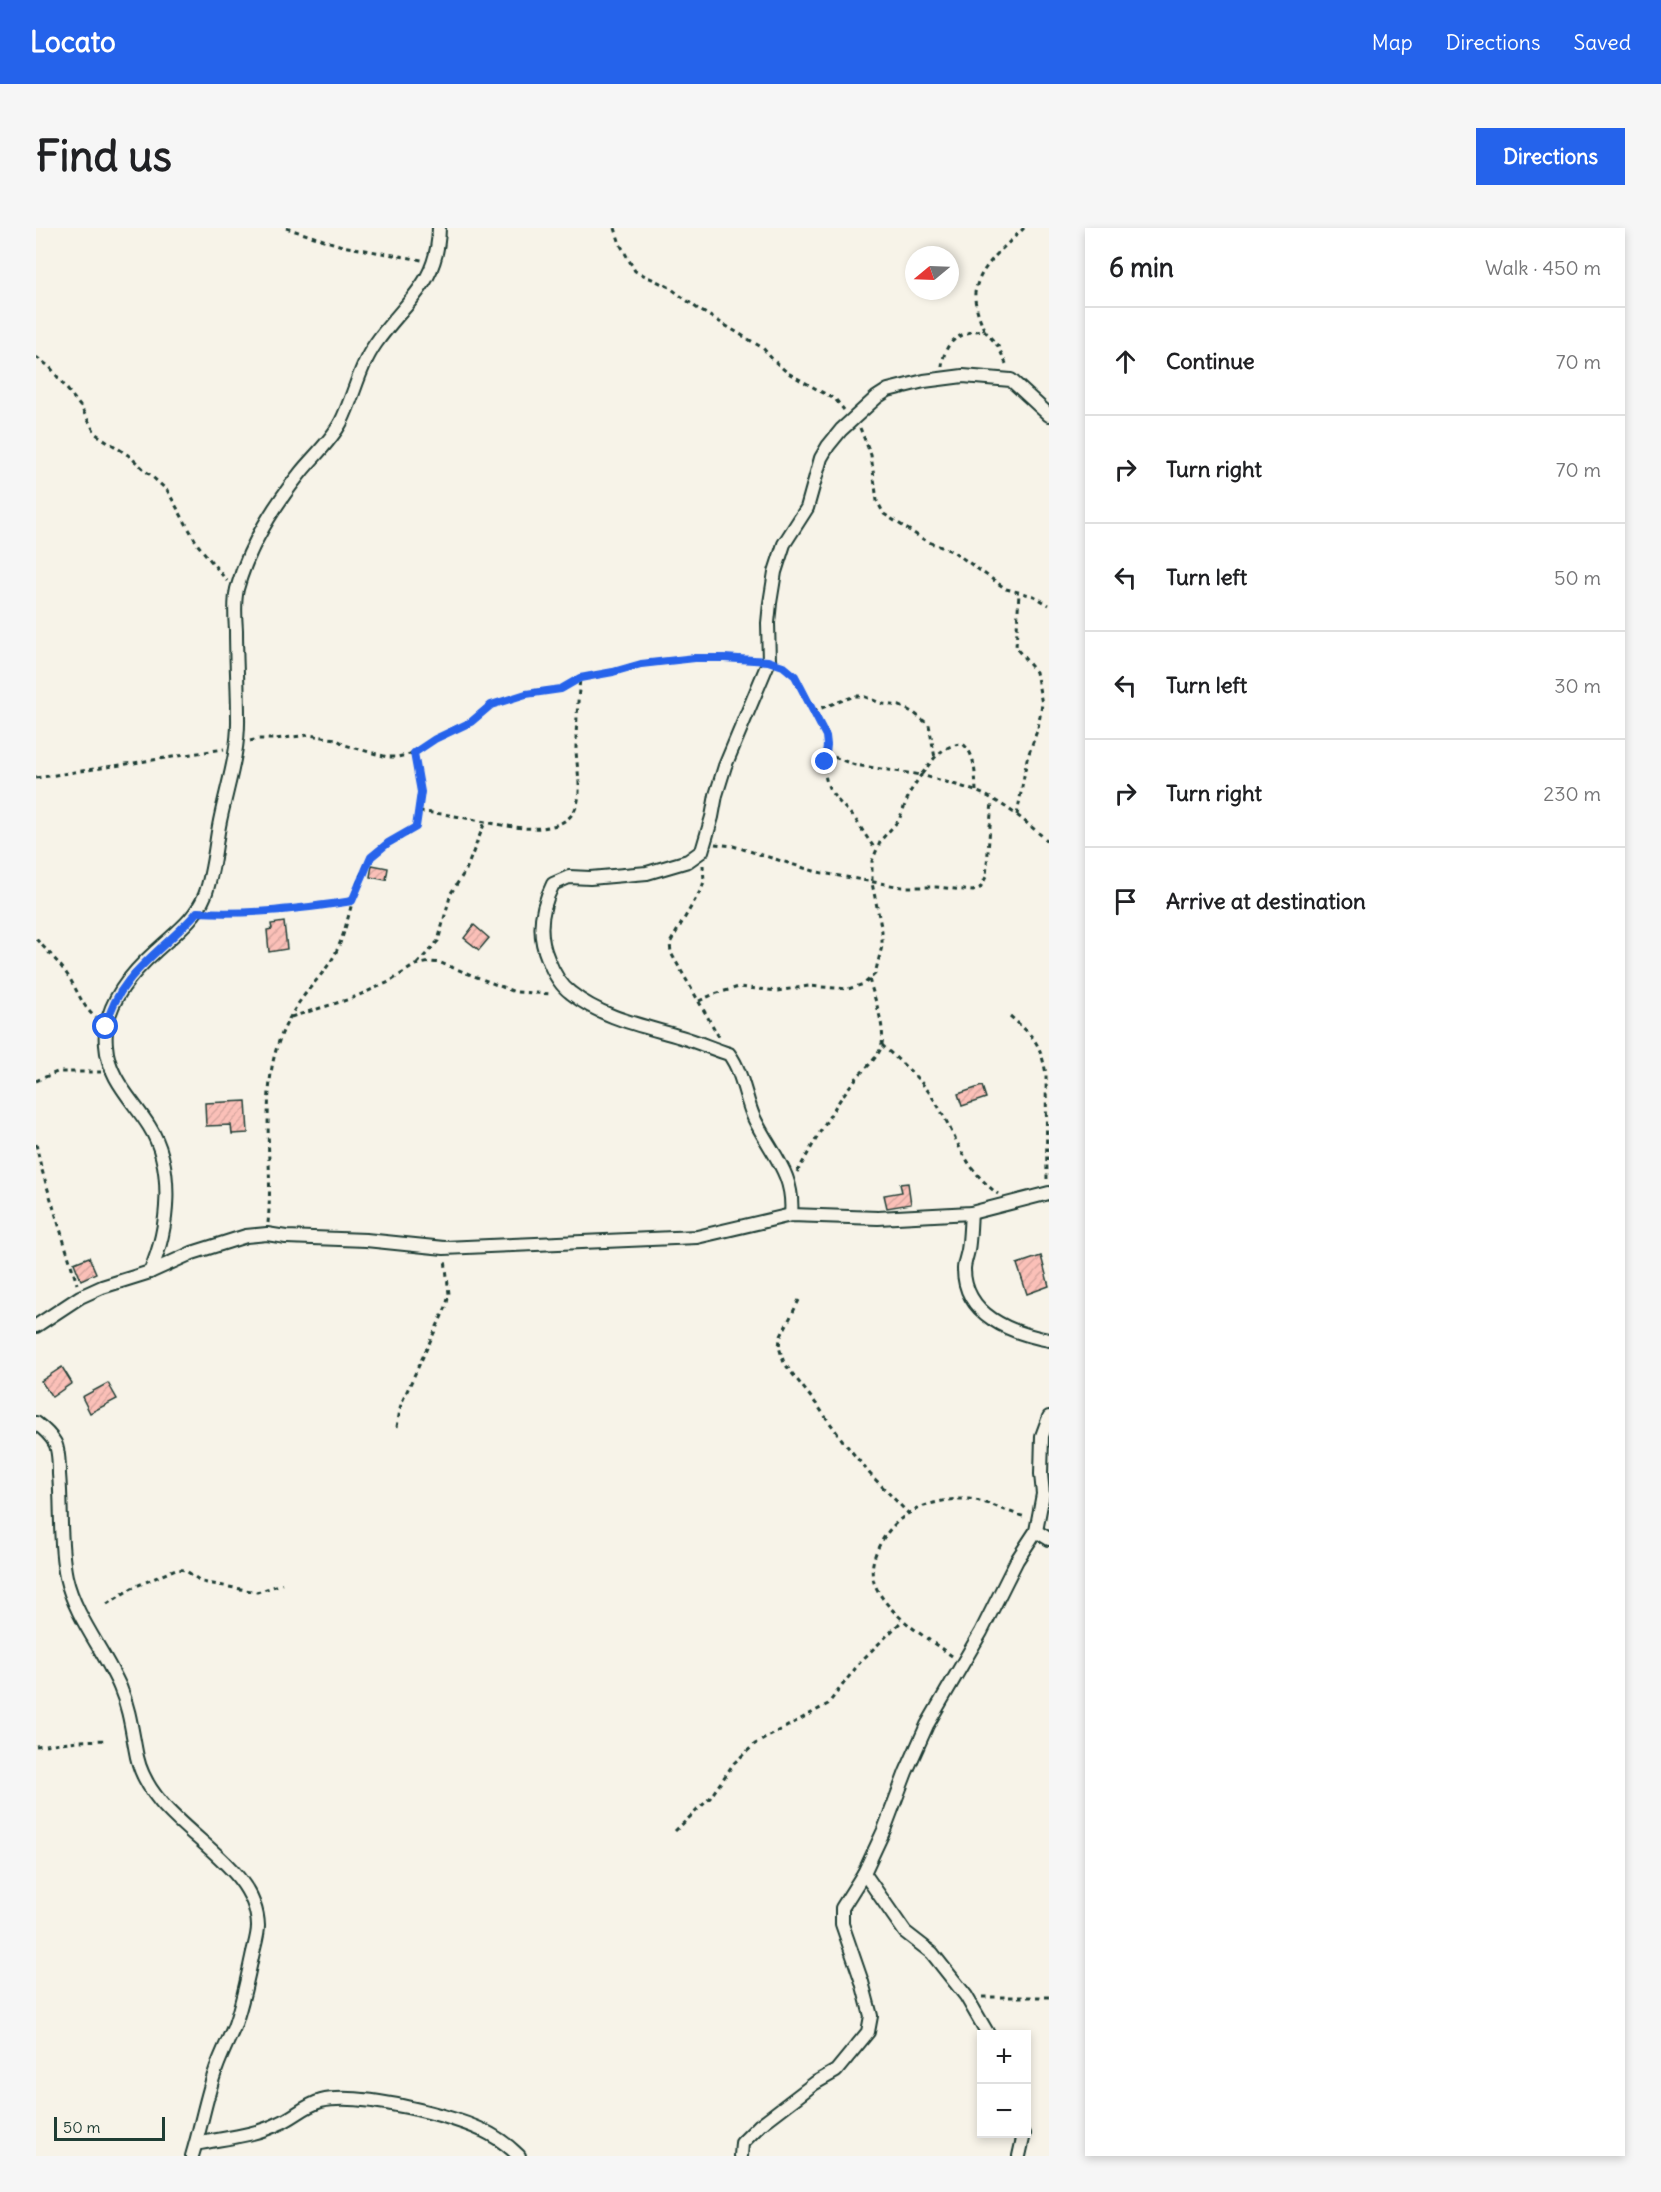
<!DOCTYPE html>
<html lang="en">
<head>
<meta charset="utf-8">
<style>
	body { margin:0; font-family:Delius,sans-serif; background:#f6f6f6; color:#202124 }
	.controls { position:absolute; right:18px; bottom:18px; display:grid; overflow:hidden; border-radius:0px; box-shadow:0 3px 9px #0003 }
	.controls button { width:54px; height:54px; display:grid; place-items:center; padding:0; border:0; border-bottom:2px solid #e0e0e0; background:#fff; color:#202124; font:30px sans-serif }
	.compass { position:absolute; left:869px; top:18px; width:54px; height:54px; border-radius:50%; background:#fff; box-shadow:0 3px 9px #0003; rotate:251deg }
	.scale { position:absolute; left:18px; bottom:15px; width:111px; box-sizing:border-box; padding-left:6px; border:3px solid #1f3d34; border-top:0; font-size:16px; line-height:21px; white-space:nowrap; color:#1f3d34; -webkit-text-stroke:4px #f7f3e8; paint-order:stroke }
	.stop { position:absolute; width:18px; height:18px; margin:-14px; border:4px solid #2563eb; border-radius:50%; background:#fff }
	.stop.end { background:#2563eb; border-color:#fff; box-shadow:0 2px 6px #0008 }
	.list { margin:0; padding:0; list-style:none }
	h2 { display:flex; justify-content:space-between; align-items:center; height:78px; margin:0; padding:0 24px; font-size:26px }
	h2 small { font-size:20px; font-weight:400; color:#757577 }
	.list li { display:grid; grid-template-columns:39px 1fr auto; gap:18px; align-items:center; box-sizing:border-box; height:108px; padding:0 24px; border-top:2px solid #e0e0e0 }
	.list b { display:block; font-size:22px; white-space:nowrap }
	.list em { font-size:20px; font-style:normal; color:#757577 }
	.icon { flex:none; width:33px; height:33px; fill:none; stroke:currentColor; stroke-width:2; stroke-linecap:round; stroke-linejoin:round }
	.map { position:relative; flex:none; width:1013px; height:1928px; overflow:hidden; border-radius:0px }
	header { display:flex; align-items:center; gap:36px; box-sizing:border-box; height:84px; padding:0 30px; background:#2563eb; color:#fff }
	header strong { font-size:28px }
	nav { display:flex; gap:33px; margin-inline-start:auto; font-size:21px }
	.intro { display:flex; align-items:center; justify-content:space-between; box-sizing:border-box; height:144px; padding:0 36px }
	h1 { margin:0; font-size:42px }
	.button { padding:15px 27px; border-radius:0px; background:#2563eb; color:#fff; font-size:21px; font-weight:700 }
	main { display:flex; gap:36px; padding:0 36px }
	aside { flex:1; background:#fff; border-radius:0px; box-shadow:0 3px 9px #0003 }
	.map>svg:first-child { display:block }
</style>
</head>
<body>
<header>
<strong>Locato</strong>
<nav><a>Map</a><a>Directions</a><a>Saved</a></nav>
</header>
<div class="intro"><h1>Find us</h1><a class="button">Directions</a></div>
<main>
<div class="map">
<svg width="1013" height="1928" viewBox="0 0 1013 1928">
	<defs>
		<pattern id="building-hatch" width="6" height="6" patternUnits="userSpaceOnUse" patternTransform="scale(1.5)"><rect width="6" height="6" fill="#fbc0b8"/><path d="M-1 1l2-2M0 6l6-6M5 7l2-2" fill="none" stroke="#d7a69f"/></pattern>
	</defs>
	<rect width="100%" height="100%" fill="#f7f3e8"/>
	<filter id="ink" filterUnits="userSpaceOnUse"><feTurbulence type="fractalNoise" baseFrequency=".0167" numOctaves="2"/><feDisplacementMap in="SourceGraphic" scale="12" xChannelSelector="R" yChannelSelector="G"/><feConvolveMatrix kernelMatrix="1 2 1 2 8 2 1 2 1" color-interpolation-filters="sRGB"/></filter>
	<g filter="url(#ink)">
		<g fill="url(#building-hatch)" stroke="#1f3d34" stroke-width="1.5">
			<path d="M336 637 352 640 350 652 334 649Z"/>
			<path d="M248 694 251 721 233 724 231 702 236 701 235 696Z"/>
			<path d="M438 697 453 710 443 722 428 710Z"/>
			<path d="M946 858 950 870 926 878 922 866Z"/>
			<path d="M210 873 212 905 196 906 195 897 170 898 169 875Z"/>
			<path d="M872 955 875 976 851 980 848 967 866 964 864 956Z"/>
			<path d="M1005 1028 1013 1058 991 1066 981 1036Z"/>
			<path d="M53 1029 60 1045 45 1052 38 1035Z"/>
			<path d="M26 1139 36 1155 16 1169 5 1153Z"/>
			<path d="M72 1155 81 1171 54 1185 46 1169Z"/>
		</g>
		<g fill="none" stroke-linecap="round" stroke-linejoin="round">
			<defs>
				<g id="street">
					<path d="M935 985C934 997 934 1010 932 1022 931 1028 928 1035 928 1041 928 1087 975 1105 1013 1112"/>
					<path d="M755 987C759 945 735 926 718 890 709 870 707 845 693 826 677 821 662 814 645 809 608 798 566 790 535 765 524 757 517 744 512 731 501 706 505 680 517 656L533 649 554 650 611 645 652 633 666 623 676 589 680 567 689 538 733 433 732 395 734 375 739 344 748 316 771 280 785 230 792 218 805 202 841 169 852 162 888 153 927 148 975 152 1013 187"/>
					<path d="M114 1044C133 1001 139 939 113 898 96 871 72 850 70 817 66 779 93 747 120 723 139 705 159 692 169 667 178 643 179 617 184 593 191 559 203 524 202 489 202 460 200 431 200 402 199 389 198 374 201 361 212 320 238 278 265 244 278 228 295 213 305 194 318 168 323 139 340 115 369 73 402 57 403 0"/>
					<path d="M0 1098 44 1069 66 1059 114 1044 156 1025 210 1008 231 1006 250 1009 330 1012 408 1020 661 1009 755 987 842 990 935 985 1013 965"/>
					<path d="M0 1195C8 1201 14 1206 19 1215 23 1223 23 1236 23 1246 26 1280 23 1316 30 1349 39 1389 68 1422 84 1459 94 1482 96 1505 101 1529 117 1601 220 1628 222 1698 222 1708 218 1719 216 1729 211 1752 206 1777 198 1799 192 1813 185 1827 180 1841 170 1869 165 1899 156 1928"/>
					<path d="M1000 1303 1013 1311"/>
					<path d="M828 1645 869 1704 896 1725 930 1768 952 1806"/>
					<path d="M160 1916C188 1910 218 1908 244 1895 258 1889 270 1877 285 1873 322 1864 420 1887 454 1906 465 1912 474 1919 483 1928"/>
					<path d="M705 1928 706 1915 724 1897 779 1855 800 1843 832 1804 835 1788 826 1754 806 1696V1680L828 1645 848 1602 870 1544 891 1497 945 1404 981 1332 1000 1303 1007 1266 1005 1246 1006 1208 1013 1189"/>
					<path d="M983 1928 988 1906"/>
				</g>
			</defs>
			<use href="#street" stroke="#1f3d34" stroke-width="16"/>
			<g stroke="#1f3d34" stroke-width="3" stroke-dasharray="4.5 4.5" stroke-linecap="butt">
				<path d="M250 0 306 18 386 32"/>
				<path d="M579 0 584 16 599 43 633 59 662 81 727 120 737 132 752 145 800 172 808 182"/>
				<path d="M948 102C944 90 938 77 939 65 943 38 970 18 988 0"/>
				<path d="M0 129 14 139 44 178 60 206 92 227 131 262 162 317 191 353"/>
				<path d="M906 139C908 113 923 104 948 102L962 118 971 138"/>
				<path d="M824 200 835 227 841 273 848 286 890 313 918 324 970 361 998 368 1013 377"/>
				<path d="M745 437 759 448 790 508C792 521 788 532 789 545 791 567 806 575 819 591 826 601 832 612 840 622"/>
				<path d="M777 483 819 468H827L847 476 864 478 878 485 893 497 899 530"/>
				<path d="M214 513 222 511H239L273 507 300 511 309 517 351 529H362L378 525 399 511 435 494 455 477 500 463 525 461 544 450 557 446 577 444 605 436 659 430 721 432"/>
				<path d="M790 526 819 537 885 547C897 532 905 517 927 516 940 527 939 547 940 563"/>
				<path d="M0 550 188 521"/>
				<path d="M383 584C416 585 447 595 479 599 498 602 532 602 540 579 547 562 540 538 540 519 540 496 542 473 544 450"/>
				<path d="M981 587 991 531 1002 500 1006 476 1000 444 980 420 983 364"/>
				<path d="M679 616 697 618 781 644 866 659H900L937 663 944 660 950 649 956 573"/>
				<path d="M667 637 668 653 666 660 634 715 635 725 683 809"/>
				<path d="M174 684C222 687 269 681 316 673"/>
				<path d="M0 711C12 724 25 736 34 751 43 766 47 779 60 790"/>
				<path d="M381 736 402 713 415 665 430 642 449 594"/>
				<path d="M663 773 678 766 703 759 741 763 773 758 812 761 828 756 839 746 846 718V703L836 655V633L845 612 863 592 874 564 885 547C903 552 922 557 939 563 967 573 991 595 1013 614"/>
				<path d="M974 788C998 809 1004 814 1010 846L1011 954"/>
				<path d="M255 789 314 771 353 754 379 737 395 734 405 735 479 764 516 766"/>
				<path d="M846 817C863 833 882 848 895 867 921 905 923 936 962 966"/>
				<path d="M0 853 21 844H65"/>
				<path d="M0 916 5 939 41 1056"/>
				<path d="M761 944C781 911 798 875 824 846 832 838 844 827 846 816 849 797 838 769 833 751"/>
				<path d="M232 995C237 943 227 891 236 839 241 811 253 787 270 765 280 752 293 739 300 724 315 694 315 658 335 630 346 614 367 612 380 599L385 564 378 525"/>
				<path d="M763 1072 744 1110 743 1119 748 1135 781 1177 807 1213 834 1246 872 1285"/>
				<path d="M361 1199 365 1176 410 1079 413 1066 409 1031"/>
				<path d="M71 1376 96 1360 140 1341 149 1342 166 1354 221 1364 246 1356"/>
				<path d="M916 1428C891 1410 852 1387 839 1357 828 1332 852 1296 875 1284 891 1275 914 1270 933 1271 952 1273 970 1284 990 1289"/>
				<path d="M0 1518 42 1513 71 1512"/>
				<path d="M639 1603 674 1570 698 1535 719 1516 792 1476 825 1433 867 1392"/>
				<path d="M946 1769H1013"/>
			</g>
			<use href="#street" stroke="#f7f3e8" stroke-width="12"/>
		</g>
	</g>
	<g fill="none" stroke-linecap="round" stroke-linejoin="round" filter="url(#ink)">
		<path stroke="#2563eb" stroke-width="8" d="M70 799C81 746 129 722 161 684 214 687 264 681 316 673L335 629 352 615 380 599 385 564 378 525 399 511 435 494 455 477 490 466 525 461 544 450 577 444 605 436 659 430H688L732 433 747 438 759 448 790 508 791 517 789 534"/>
	</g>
</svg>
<div class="controls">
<button>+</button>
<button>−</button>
</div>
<svg class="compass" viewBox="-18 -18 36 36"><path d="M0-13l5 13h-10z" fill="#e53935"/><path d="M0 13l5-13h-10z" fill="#757577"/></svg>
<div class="scale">50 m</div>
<div class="stop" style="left:70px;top:799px"></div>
<div class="stop end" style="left:789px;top:534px"></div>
</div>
<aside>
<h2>6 min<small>Walk · 450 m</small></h2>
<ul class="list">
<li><svg class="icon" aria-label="ahead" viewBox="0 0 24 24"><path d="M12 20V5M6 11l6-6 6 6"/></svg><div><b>Continue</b></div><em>70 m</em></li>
<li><svg class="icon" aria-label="right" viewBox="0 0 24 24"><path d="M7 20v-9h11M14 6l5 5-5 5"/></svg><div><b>Turn right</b></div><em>70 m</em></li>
<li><svg class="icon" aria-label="left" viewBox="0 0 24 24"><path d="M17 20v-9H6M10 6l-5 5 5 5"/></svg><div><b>Turn left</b></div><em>50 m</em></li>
<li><svg class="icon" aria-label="left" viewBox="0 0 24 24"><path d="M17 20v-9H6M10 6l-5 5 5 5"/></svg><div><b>Turn left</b></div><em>30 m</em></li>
<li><svg class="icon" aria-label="right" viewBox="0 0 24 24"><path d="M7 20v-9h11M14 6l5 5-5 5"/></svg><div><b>Turn right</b></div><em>230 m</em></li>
<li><svg class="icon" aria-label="arrive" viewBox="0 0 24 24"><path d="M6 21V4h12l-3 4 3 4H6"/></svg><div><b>Arrive at destination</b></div></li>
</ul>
</aside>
</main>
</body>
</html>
